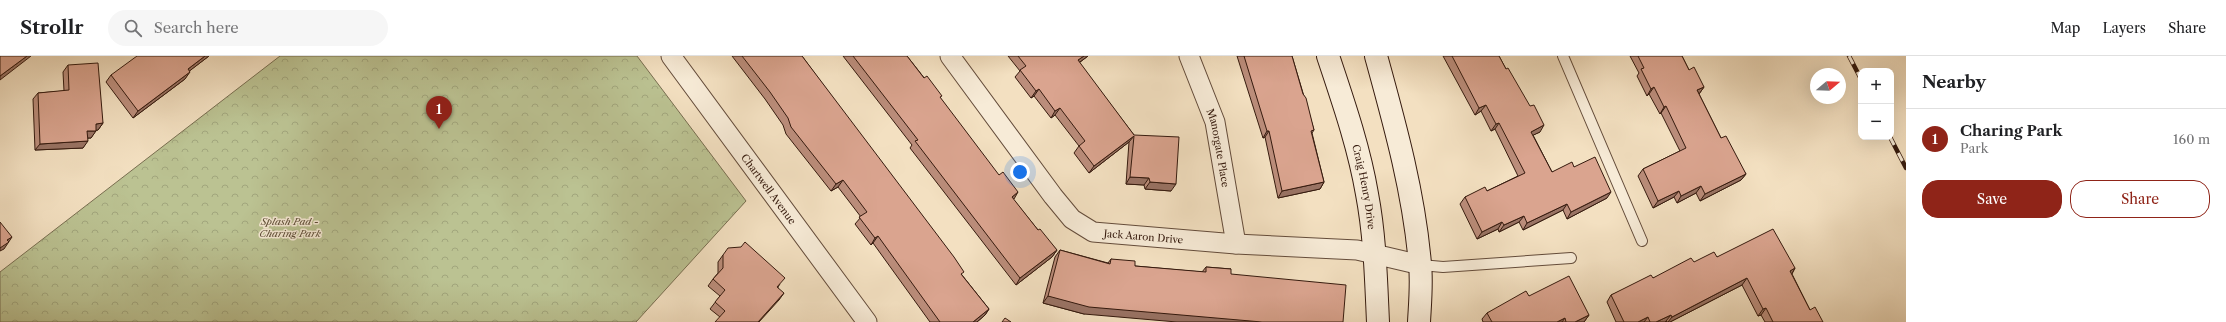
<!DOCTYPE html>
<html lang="en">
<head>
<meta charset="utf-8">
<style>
	body { margin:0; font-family:"Libre Caslon Text",serif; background:#f6f6f6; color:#202124 }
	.controls { position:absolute; right:12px; top:12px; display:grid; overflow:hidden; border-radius:8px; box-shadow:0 4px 16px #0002 }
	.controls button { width:36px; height:36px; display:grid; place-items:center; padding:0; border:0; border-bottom:1px solid #e0e0e0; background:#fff; color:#202124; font:20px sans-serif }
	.compass { position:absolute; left:1810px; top:12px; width:36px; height:36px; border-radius:50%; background:#fff; box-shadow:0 4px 16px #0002; rotate:71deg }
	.you { position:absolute; left:1020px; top:116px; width:14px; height:14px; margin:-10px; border:3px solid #fff; border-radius:50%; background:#1a73e8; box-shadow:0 0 0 6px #1a73e833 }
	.badge { display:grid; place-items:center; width:26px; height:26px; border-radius:50%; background:#8f2418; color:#fff; font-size:13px; font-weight:700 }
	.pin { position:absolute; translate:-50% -33px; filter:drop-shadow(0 1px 2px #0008) }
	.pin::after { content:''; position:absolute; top:21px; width:14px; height:12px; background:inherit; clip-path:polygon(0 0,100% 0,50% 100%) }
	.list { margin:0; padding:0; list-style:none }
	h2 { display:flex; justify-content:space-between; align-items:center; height:52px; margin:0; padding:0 16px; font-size:17px }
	h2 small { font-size:13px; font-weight:400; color:#757577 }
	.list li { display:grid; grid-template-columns:26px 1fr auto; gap:12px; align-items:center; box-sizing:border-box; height:60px; padding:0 16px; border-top:1px solid #e0e0e0 }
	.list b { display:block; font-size:15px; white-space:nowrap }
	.list p { margin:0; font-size:13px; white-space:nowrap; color:#757577 }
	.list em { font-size:13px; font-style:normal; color:#757577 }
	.actions { display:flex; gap:8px; padding:12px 16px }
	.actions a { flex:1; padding:9px 0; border:1px solid #8f2418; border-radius:16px; text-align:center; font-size:14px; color:#8f2418 }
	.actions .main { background:#8f2418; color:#fff }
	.icon { flex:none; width:22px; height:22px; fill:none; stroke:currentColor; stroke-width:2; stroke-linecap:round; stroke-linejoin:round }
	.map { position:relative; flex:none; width:1906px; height:266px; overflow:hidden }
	header { display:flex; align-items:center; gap:24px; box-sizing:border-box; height:56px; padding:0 20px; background:#fff; border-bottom:1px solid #e0e0e0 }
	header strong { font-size:19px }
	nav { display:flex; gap:22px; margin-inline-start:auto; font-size:14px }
	.search { width:280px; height:36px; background:#f6f6f6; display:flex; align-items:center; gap:10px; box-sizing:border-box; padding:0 14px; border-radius:22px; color:#757577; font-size:15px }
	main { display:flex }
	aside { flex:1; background:#fff }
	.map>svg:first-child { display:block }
</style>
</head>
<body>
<header>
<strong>Strollr</strong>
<div class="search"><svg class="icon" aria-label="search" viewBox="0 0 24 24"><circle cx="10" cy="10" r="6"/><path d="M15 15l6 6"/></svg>Search here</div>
<nav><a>Map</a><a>Layers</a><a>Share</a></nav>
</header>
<main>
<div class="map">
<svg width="1906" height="266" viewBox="0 0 1906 266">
	<defs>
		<pattern id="park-crowns" width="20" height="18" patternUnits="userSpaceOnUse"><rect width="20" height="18" fill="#bbc292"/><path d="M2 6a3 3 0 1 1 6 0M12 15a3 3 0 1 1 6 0" fill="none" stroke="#a1a67d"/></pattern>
	</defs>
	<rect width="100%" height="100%" fill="#f3e0c1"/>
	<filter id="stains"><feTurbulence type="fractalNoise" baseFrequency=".005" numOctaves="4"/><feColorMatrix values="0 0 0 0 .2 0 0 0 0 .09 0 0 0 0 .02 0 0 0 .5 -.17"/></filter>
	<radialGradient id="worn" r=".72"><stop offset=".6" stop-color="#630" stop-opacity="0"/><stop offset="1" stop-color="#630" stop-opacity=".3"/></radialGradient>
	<path fill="url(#park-crowns)" stroke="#786e50" d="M280 0H637L746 145 636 266H0V216Z"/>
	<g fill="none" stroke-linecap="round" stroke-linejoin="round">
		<defs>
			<g id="lane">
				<path d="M1563 0 1642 185"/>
				<path d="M1421 209 1443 211 1571 202"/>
			</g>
			<g id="street">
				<path id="s1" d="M671 0 867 266"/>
				<path id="s2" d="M950 0 1053 140 1072 163 1093 176 1236 188 1357 194 1421 209"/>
				<path id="s3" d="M1189 0 1215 66 1236 188"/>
			</g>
			<g id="secondary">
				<path id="s4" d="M1328 0C1343 45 1359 91 1367 138 1375 180 1376 223 1378 266"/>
				<path d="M1376 0C1395 69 1414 137 1420 208 1422 227 1420 247 1419 266"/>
			</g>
		</defs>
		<use href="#lane" stroke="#644c3b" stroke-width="12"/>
		<use href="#street" stroke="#644c3b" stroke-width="21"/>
		<use href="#secondary" stroke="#351a0e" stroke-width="24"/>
		<use href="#lane" stroke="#f7ebd7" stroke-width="10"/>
		<use href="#street" stroke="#f7ebd7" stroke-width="19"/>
		<use href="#secondary" stroke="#f7ebd7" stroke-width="22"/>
		<defs>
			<g id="rail">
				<path d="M1849 0 1861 23"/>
				<path d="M1890 81 1906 112"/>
			</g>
		</defs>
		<use href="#rail" stroke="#351a0e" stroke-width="4.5"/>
		<use href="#rail" stroke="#f7ebd7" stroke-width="3" stroke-dasharray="9" stroke-linecap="butt"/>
	</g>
	<g fill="#bb8d7b" stroke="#351a0e">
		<path d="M209 0 189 15 185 23 133 62 106 26 111 19Z"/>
		<path d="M732 0H802L962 219 989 253 985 259 977 266H930L873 187 871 189 855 168 861 161 838 131 831 135 786 78 783 69 765 43Z"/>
		<path d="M843 0H907L940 42 1013 143 1038 174 1057 194 1052 201 1016 229 910 92 912 89Z"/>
		<path d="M1008 0H1088L1079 7 1134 79 1171 135 1145 133 1144 129 1126 128 1129 86 1089 117 1074 97 1079 90 1055 59 1051 62 1034 40 1031 42 1015 21 1020 15Z"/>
		<path d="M1237 0H1292L1314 74 1312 77 1324 126 1320 133 1278 142 1265 81 1263 82Z"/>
		<path d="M1443 0H1499L1540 76 1533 79 1552 116 1574 111 1607 142 1567 163 1563 154 1523 174 1519 166 1499 176 1498 173 1477 183 1460 148 1465 141 1487 135 1518 120 1495 73 1491 75 1481 55 1475 59Z"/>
		<path d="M1630 0H1682L1689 14 1704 31 1699 38 1721 82 1746 118 1741 124 1700 145 1696 137 1677 147 1674 141 1653 152 1638 120 1643 113 1680 95 1661 57 1660 58 1649 38 1647 40 1637 20 1639 17Z"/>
		<path d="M68 9 103 67 98 74H96L91 82H88L83 92 35 94 33 43 38 37 64 35 63 16Z"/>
		<path d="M1060 194 1108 207 1111 203 1135 210 1202 216 1206 211 1231 213 1084 258 1043 247 1055 201Z"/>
		<path d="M723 199 780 228 778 231 779 244 720 261 710 253 720 240 708 230 713 223 718 217V206Z"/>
		<path d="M1717 201 1795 212 1792 218 1810 254 1823 266H1765L1761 259 1758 260 1742 229 1670 266H1667L1666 265 1665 266H1616L1607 246 1611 239 1653 222Z"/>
		<path d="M1529 240 1589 259 1584 266H1483L1482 263 1487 257Z"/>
	</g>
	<g fill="#997364" stroke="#351a0e">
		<path d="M27 0H31L0 24V20Z"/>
		<path d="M205 0H209L183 20 188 13Z"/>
		<path d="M1084 0H1088L1073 11 1078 4Z"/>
		<path d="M190 16 185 23 133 62 138 55Z"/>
		<path d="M1654 31 1649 38 1647 40 1651 33Z"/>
		<path d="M1704 31 1699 38 1697 34Z"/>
		<path d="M1039 33 1034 40 1031 42 1036 35Z"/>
		<path d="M1486 49 1481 55 1475 59 1479 52Z"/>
		<path d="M1666 50 1661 57 1660 58 1664 51Z"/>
		<path d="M1060 52 1055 59 1051 62 1055 55Z"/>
		<path d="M103 67 98 74 91 75 96 68Z"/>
		<path d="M1499 67 1495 73 1491 75 1496 68Z"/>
		<path d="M1544 69 1540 76 1527 82 1531 76Z"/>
		<path d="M87 75H96L91 82H82Z"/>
		<path d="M1267 75H1269L1265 81 1263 82Z"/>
		<path d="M1134 80 1129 86 1089 117 1094 110Z"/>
		<path d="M88 85 83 92 35 94 40 88Z"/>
		<path d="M1746 118 1741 124 1700 145 1705 138Z"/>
		<path d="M1130 121 1149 122 1144 129 1126 128Z"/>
		<path d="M843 124 838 131 831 135 836 128Z"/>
		<path d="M1150 126 1176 128 1171 135 1145 133Z"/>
		<path d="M1324 126 1320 133 1278 142 1282 135Z"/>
		<path d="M1701 130 1696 137 1677 147 1681 140Z"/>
		<path d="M1679 135 1674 141 1653 152 1658 145Z"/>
		<path d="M1018 136 1014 143 1012 141Z"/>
		<path d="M1611 136 1607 142 1567 163 1571 156Z"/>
		<path d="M1567 148 1563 154 1523 174 1527 167Z"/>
		<path d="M1524 160 1519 166 1499 176 1504 169Z"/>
		<path d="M1502 166 1498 173 1477 183 1482 176Z"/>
		<path d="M878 180 873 187 871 189 875 182Z"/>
		<path d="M12 181 4 193 0 195V192L7 184Z"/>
		<path d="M1057 194 1052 201 1016 229 1020 222Z"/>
		<path d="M1795 212 1791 219 1790 215Z"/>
		<path d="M1747 222 1742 229 1670 266H1668L1672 261Z"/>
		<path d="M784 237 779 244 759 266H758Z"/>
		<path d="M1048 240 1262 266H1177L1084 258 1043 247Z"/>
		<path d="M1766 252 1761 259 1758 260 1763 253Z"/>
		<path d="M989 253 985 259 977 266H973Z"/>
		<path d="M1589 259 1584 266H1575Z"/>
		<path d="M1671 259 1666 265 1665 266H1656Z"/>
		<path d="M1648 261 1644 266H1638Z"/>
		<path d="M1565 262 1562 266H1557Z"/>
	</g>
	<g fill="#daa48f" stroke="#351a0e">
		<path d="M0 0H27L0 20Z"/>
		<path d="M137 0H205L188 13 190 16 138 55 111 19Z"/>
		<path d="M742 0H802L954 201 964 216 961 218 989 253 973 266H940L878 180 875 182 859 161 867 156 843 124 836 128 791 71 788 62 770 36Z"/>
		<path d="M853 0H907L924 22 927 20 942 40 940 41 999 119 1003 116 1018 136 1012 141 1038 174 1040 173 1057 194 1020 222 915 85 918 84Z"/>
		<path d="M1018 0H1084L1078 4 1134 79 1179 81 1176 128 1150 126 1149 122 1130 121 1134 80 1094 110 1079 90 1085 85 1060 52 1055 55 1039 33 1036 35 1020 14 1026 10Z"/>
		<path d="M1244 0H1292L1303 38 1306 42 1314 74 1311 75 1324 126 1282 135 1269 75H1267Z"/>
		<path d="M1452 0H1499L1506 13 1508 12 1530 50 1534 49 1544 69 1531 76 1552 116 1572 106 1574 111 1595 101 1611 136 1571 156 1567 148 1527 167 1524 160 1504 169 1502 166 1482 176 1465 141 1485 131 1487 135 1525 117 1499 67 1496 68 1486 49 1479 52Z"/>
		<path d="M1638 0H1682L1689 14 1694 11 1704 31 1697 34 1721 82 1726 80 1746 118 1705 138 1701 130 1681 140 1679 135 1658 145 1643 113 1686 92 1666 50 1664 51 1654 31 1651 33 1641 13 1644 12Z"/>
		<path d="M98 7 103 67 96 68V75H87L88 85 40 88 38 37 69 34 68 9Z"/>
		<path d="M0 166 12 181 7 184 9 186 0 192Z"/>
		<path d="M1773 173 1795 212 1790 215 1810 254 1815 251 1823 266H1773L1766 252 1763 253 1747 222 1672 261 1671 259 1656 266H1650L1648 261 1638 266H1624L1611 239 1651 219 1653 222 1691 202 1694 206 1714 196 1717 201Z"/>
		<path d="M745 186 785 222 777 231 784 237 758 266H715L725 255 715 246 725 234 713 223 723 212V199L728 192 741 191Z"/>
		<path d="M1060 194 1110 208 1111 203 1135 205V210L1206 216V211L1231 213V218L1346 229 1343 266H1262L1089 251 1048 240Z"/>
		<path d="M1569 220 1589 259 1575 266H1566L1565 262 1557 266H1492L1487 257 1526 235 1529 240Z"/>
		<path d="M1005 262 1011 266H1002Z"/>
	</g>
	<g text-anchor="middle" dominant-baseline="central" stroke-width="3" stroke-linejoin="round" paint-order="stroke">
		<g font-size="10" fill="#351a0e" stroke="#f7ebd7">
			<text stroke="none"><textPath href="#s3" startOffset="97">Manorgate Place</textPath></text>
			<text stroke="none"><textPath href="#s4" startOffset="136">Craig Henry Drive</textPath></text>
			<text stroke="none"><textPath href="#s1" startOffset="165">Chartwell Avenue</textPath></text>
			<text stroke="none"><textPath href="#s2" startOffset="279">Jack Aaron Drive</textPath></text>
		</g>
		<g font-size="10" font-style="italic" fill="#5d4c36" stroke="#f7ebd7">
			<text x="290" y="165">Splash Pad -<tspan x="290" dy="12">Charing Park</tspan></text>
		</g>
	</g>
	<rect width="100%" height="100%" filter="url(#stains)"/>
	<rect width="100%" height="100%" fill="url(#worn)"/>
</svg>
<div class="controls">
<button>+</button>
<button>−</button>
</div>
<svg class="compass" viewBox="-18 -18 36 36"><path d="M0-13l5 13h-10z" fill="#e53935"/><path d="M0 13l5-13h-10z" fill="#757577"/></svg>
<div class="you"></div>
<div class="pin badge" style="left:439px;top:73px">1</div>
</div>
<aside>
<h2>Nearby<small></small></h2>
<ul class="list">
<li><span class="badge">1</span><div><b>Charing Park</b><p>Park</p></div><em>160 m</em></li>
</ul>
<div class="actions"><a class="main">Save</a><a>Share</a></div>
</aside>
</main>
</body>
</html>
